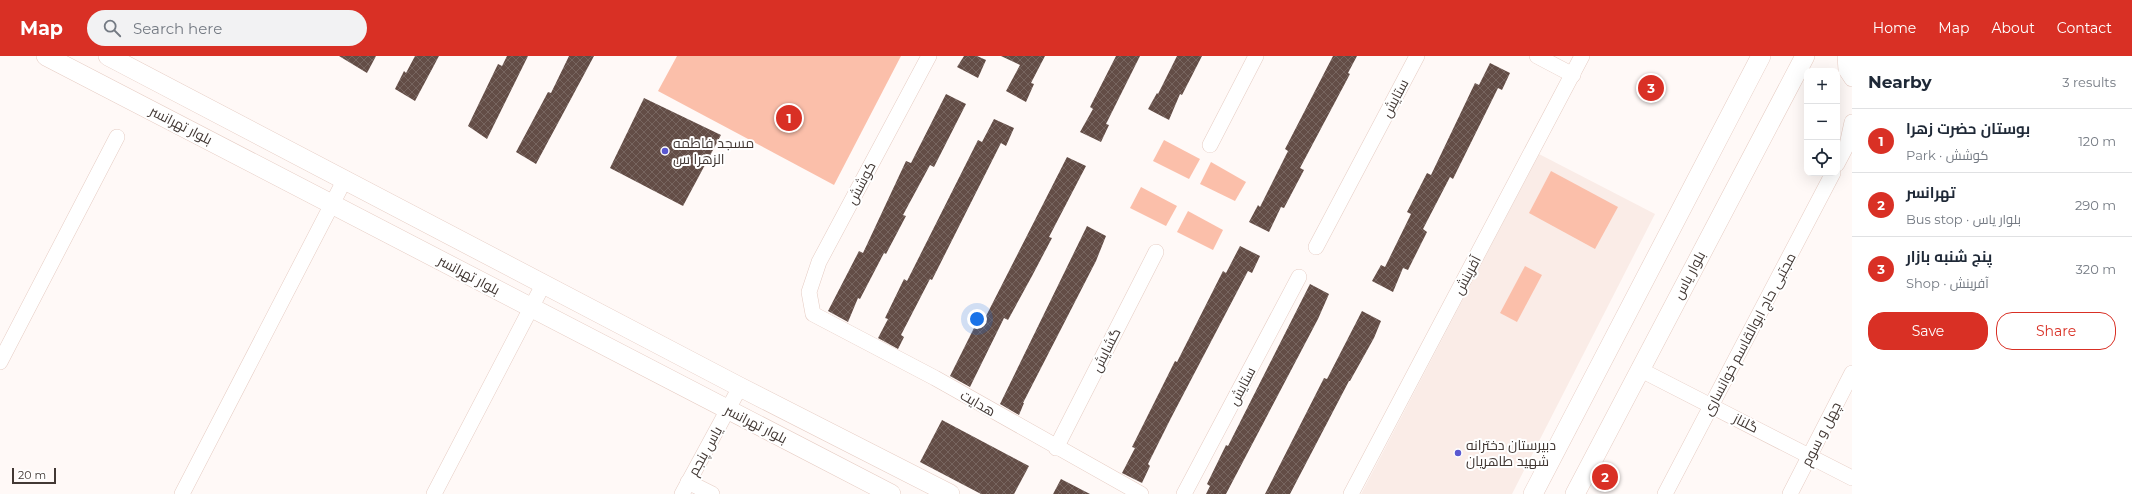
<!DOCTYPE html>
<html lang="en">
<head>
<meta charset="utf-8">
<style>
	body { margin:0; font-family:Montserrat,Cairo,sans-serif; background:#f2f2f3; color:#1f2937 }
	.controls { position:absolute; right:12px; top:12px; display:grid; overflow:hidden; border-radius:8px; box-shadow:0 4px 16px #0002 }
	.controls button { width:36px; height:36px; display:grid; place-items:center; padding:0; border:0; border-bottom:1px solid #e0e1e3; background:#fff; color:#1f2937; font:20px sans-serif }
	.scale { position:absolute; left:12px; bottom:10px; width:44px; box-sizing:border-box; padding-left:4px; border:2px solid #423834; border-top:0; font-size:11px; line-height:14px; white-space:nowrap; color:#423834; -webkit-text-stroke:3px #fff; paint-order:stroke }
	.you { position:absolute; left:977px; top:263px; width:14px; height:14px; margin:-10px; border:3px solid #fff; border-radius:50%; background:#1a73e8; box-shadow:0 0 0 6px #1a73e833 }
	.badge { display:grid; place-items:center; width:26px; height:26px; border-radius:50%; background:#d93025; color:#fff; font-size:13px; font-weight:700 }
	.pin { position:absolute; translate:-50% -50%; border:2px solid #fff; box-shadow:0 1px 4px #0006 }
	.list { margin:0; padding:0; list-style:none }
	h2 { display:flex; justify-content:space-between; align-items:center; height:52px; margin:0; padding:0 16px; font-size:17px }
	h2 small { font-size:13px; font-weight:400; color:#747a83 }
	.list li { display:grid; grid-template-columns:26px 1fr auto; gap:12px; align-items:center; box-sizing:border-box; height:64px; padding:0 16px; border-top:1px solid #e0e1e3 }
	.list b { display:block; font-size:15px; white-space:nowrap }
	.list p { margin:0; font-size:13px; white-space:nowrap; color:#747a83 }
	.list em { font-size:13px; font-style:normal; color:#747a83 }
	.actions { display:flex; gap:8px; padding:12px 16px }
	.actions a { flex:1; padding:9px 0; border:1px solid #d93025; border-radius:16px; text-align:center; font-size:14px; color:#d93025 }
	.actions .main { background:#d93025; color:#fff }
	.icon { flex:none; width:22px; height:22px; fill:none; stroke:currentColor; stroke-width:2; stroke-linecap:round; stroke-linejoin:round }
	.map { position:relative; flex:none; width:1852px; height:438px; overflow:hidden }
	header { display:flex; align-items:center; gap:24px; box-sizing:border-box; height:56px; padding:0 20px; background:#d93025; color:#fff }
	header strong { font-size:19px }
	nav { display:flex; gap:22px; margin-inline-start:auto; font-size:14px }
	.search { width:280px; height:36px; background:#f2f2f3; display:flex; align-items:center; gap:10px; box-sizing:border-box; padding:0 14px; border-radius:22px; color:#747a83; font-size:15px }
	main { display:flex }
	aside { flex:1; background:#fff }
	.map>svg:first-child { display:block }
</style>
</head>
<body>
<header>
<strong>Map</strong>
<div class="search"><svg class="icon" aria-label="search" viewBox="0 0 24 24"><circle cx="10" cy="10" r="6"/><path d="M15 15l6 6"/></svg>Search here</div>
<nav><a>Home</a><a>Map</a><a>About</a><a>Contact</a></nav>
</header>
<main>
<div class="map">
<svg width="1852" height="438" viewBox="0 0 1852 438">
	<defs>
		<pattern id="building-cross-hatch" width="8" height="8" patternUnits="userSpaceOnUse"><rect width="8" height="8" fill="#634d46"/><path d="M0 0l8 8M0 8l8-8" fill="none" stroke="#77655f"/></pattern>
	</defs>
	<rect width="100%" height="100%" fill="#fff9f7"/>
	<path fill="#faece7" d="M1539 98 1655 158 1512 438H1361Z"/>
	<g fill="#fbbfaa">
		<path d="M677 0H901L834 129 658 35Z"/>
		<path d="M1164 84 1200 103 1189 123 1153 105Z"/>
		<path d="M1211 106 1246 126 1235 145 1200 128Z"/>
		<path d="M1551 115 1618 151 1595 193 1529 157Z"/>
		<path d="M1141 131 1177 150 1166 170 1130 152Z"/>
		<path d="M1188 155 1223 174 1213 194 1177 176Z"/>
		<path d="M1525 210 1542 219 1517 266 1500 257Z"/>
	</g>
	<g fill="url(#building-cross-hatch)">
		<path d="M339 0H376L367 17Z"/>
		<path d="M415 0H439L415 45 395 33 404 15 406 17Z"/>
		<path d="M507 0H528L487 83 468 70 498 8 502 10Z"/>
		<path d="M569 0H594L536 108 516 96 548 36 551 37Z"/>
		<path d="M964 0H977L986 4 978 22 957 11Z"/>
		<path d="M1001 0H1045L1031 27 1034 28 1026 46 1006 35 1020 9Z"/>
		<path d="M1116 0H1140L1106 68 1109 69 1101 86 1080 76 1093 53 1090 51Z"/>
		<path d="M1177 0H1202L1182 39 1180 38 1169 64 1148 53 1157 37 1158 38Z"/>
		<path d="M1333 0H1357L1348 17 1350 18 1300 112 1304 114 1284 152 1281 151 1269 176 1249 166 1258 149 1260 151 1288 95 1285 93Z"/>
		<path d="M1490 7 1510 17 1502 34 1498 32 1453 123 1450 121 1423 173 1427 176 1408 214 1403 212 1393 236 1372 225 1381 209 1385 211 1411 158 1407 156 1427 117 1431 119 1475 27 1479 29Z"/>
		<path d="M946 38 966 48 934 111 930 109 903 159 906 160 886 198 884 197 860 243 858 242 848 266 828 255 859 195 863 197 906 105 911 107Z"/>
		<path d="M644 42 721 79 683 150 610 112Z"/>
		<path d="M994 63 1014 72 1006 90 1001 87 932 224 930 223 901 279 904 281 898 293 878 282 888 263 885 262 904 223 907 225 978 84 982 86Z"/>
		<path d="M1067 101 1086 110 1049 181 1052 182 1032 220 1008 264 1004 262 970 331 950 320 980 260 985 262Z"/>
		<path d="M1087 170 1106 180 1096 205 1023 347H1024L1019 359 1000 348Z"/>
		<path d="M1240 190 1260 200 1252 217 1248 215 1171 362 1148 408 1150 410 1142 427 1122 417 1135 392 1132 391 1175 305 1177 306 1223 215 1226 217Z"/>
		<path d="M1310 228 1329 238 1318 263 1226 438H1206L1210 430 1207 428 1226 389 1228 390Z"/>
		<path d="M1362 255 1381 265 1374 282 1350 325H1349L1290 438H1265L1324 322 1327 323Z"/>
		<path d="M942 364 1029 410 1014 438H981L920 406Z"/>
		<path d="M1061 423 1090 438H1053Z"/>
	</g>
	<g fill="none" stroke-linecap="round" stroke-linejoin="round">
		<defs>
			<g id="minor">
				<path d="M929 0 819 206 809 236 813 258 935 322 1141 438"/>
				<path d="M1537 0 1573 19"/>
				<path d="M1845 0 1846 14 1852 23"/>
				<path d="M1210 89 1256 0"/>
				<path d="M1837 108 1847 89 1852 66"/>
				<path d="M1316 191 1417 0"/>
				<path d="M0 306 117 81"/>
				<path d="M1639 313 1852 422"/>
				<path d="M1056 392 1156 196"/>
				<path d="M688 426 712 438"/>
				<path d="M182 438 345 123"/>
				<path d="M434 438 544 227"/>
				<path d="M682 438 740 331"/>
				<path d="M1184 438 1299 221"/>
				<path d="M1351 438 1582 0"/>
				<path d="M1665 438 1833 117"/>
				<path d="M1790 438 1852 317"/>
			</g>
			<g id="major">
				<path d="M46 0 891 438"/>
				<path d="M108 0 740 331 950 438"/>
				<path d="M1533 438 1761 0"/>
				<path d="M1575 438 1805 0"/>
			</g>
		</defs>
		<use href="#minor" stroke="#e6ccc3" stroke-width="16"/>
		<use href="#major" stroke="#e6ccc3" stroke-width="20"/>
		<use href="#minor" stroke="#fff" stroke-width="15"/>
		<use href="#major" stroke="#fff" stroke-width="19"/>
	</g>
	<g fill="#5958d0" stroke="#fff" stroke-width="1.5">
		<circle cx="665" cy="95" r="4"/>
		<circle cx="1458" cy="397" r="4"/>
	</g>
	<g text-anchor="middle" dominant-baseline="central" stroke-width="4" stroke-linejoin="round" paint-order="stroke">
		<g font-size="14" fill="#423834" stroke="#fff">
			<text transform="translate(1395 42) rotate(-62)">ستایش</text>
			<text transform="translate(181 69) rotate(27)">بلوار تهرانسر</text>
			<text transform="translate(861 127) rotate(-62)">کوشش</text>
			<text transform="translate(469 219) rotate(28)">بلوار تهرانسر</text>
			<text transform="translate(1467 219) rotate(-62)">آفرینش</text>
			<text transform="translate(1689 219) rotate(-62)">بلوار یاس</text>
			<text transform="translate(1749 278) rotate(-62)">مجتبی حاج ابوالقاسم خوانساری</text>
			<text transform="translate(1106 294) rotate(-63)">گشایش</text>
			<text transform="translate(1242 330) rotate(-62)">ستایش</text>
			<text transform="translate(978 347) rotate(30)">هدایت</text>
			<text transform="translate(1746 367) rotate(27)">گلناز</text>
			<text transform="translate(756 368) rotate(27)">بلوار تهرانسر</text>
			<text transform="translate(1821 378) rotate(-63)">چهل و سوم</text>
			<text transform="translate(705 395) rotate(-61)">یاس پنجم</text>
		</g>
		<g font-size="14" fill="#423834" stroke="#fff" text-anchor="start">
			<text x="673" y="87">مسجد فاطمه<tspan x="673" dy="16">الزهرا س</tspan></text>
			<text x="1466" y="389">دبیرستان دخترانه<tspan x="1466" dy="16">شهید طاهریان</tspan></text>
		</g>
	</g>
</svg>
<div class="controls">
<button>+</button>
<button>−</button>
<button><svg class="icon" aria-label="locate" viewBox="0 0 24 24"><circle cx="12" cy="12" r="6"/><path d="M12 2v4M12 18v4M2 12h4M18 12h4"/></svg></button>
</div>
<div class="scale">20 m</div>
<div class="you"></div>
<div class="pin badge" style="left:789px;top:62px">1</div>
<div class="pin badge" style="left:1605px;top:421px">2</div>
<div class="pin badge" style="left:1651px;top:32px">3</div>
</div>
<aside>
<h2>Nearby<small>3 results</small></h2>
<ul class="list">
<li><span class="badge">1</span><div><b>بوستان حضرت زهرا</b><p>Park · کوشش</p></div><em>120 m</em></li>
<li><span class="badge">2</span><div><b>تهرانسر</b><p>Bus stop · بلوار یاس</p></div><em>290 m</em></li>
<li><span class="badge">3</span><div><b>پنج شنبه بازار</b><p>Shop · آفرینش</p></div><em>320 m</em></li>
</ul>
<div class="actions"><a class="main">Save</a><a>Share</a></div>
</aside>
</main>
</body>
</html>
